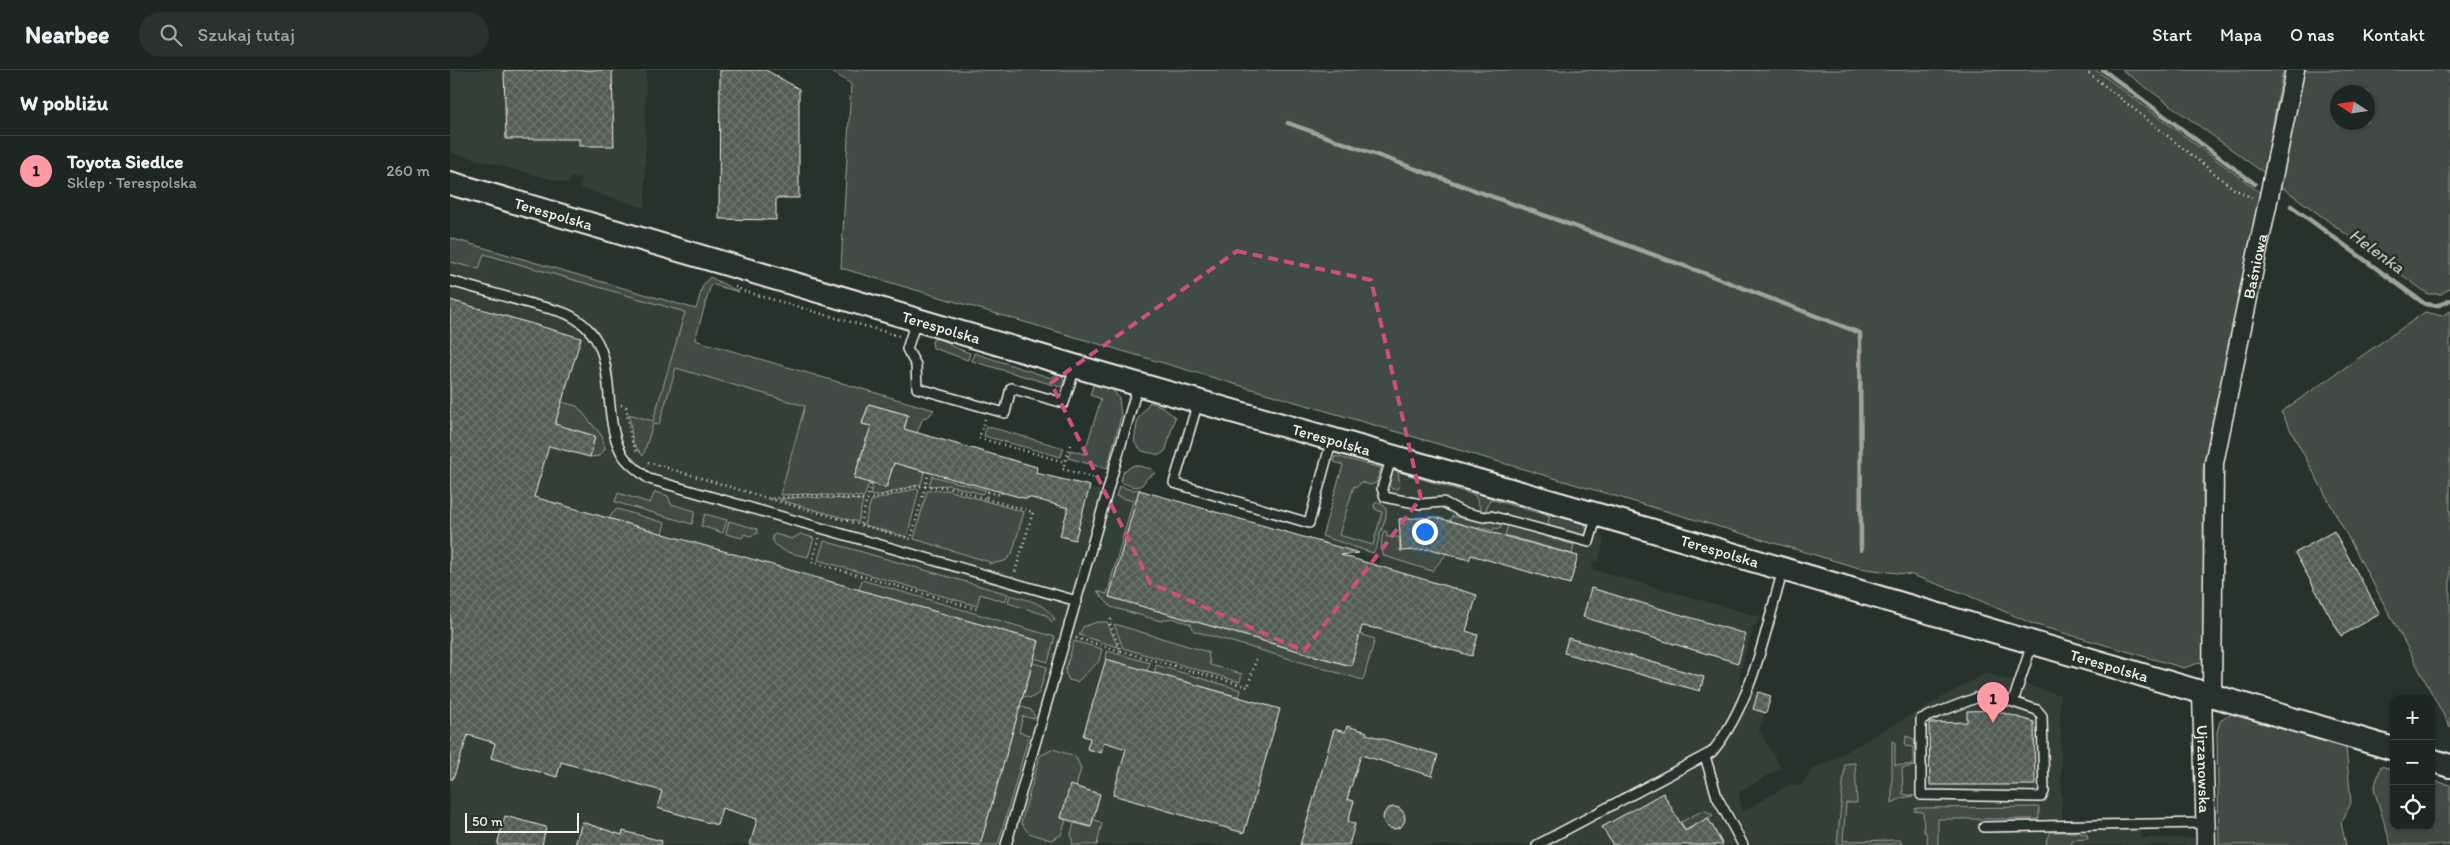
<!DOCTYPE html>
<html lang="pl">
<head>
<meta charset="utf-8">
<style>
	body { margin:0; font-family:Itim,sans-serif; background:#29322f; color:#f1f3f6 }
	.controls { position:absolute; right:15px; bottom:15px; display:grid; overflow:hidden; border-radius:10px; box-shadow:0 1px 4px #0004 }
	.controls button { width:45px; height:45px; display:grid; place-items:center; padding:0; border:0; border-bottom:1px solid #3a4340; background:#1c2622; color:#f1f3f6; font:25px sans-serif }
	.compass { position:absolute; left:1880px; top:15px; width:45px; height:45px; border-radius:50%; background:#1c2622; box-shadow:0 1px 4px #0004; rotate:282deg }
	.scale { position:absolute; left:15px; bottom:12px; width:114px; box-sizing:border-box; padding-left:5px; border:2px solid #f4f1e8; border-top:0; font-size:14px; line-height:18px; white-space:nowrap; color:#f4f1e8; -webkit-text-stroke:4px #26332d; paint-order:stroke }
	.you { position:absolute; left:974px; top:461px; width:18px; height:18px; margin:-12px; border:4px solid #fff; border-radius:50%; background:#1a73e8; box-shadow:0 0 0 8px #1a73e833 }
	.badge { display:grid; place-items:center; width:32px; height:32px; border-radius:50%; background:#ff9aa2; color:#111; font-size:16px; font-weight:700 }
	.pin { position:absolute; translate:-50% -41px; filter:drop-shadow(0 1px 2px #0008) }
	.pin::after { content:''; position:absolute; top:26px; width:18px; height:15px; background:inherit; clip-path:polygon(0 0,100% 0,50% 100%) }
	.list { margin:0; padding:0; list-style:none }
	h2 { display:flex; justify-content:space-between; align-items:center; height:65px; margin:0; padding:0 20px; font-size:21px }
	h2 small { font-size:16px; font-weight:400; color:#a0a5a5 }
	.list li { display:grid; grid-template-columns:32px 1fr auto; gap:15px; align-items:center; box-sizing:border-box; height:70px; padding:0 20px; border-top:1px solid #3a4340 }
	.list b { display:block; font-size:19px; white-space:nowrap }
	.list p { margin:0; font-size:16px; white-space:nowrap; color:#a0a5a5 }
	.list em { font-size:16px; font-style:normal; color:#a0a5a5 }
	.icon { flex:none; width:28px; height:28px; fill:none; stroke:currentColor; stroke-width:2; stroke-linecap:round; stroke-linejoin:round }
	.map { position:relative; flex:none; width:2000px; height:775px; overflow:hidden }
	header { display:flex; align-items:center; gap:30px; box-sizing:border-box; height:70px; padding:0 25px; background:#1c2622; border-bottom:1px solid #3a4340 }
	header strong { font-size:24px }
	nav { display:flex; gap:28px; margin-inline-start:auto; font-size:18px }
	.search { width:350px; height:45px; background:#29322f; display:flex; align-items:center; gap:12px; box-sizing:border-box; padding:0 18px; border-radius:28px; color:#a0a5a5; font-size:19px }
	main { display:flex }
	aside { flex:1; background:#1c2622 }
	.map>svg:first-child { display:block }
</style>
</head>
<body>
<header>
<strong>Nearbee</strong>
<div class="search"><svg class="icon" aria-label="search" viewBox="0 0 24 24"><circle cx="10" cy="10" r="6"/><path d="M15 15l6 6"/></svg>Szukaj tutaj</div>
<nav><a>Start</a><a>Mapa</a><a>O nas</a><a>Kontakt</a></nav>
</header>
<main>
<aside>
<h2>W pobliżu<small></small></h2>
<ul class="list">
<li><span class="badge">1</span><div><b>Toyota Siedlce</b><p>Sklep · Terespolska</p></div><em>260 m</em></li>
</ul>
</aside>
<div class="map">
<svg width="2000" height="775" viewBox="0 0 2000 775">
	<defs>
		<pattern id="building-cross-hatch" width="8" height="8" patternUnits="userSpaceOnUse" patternTransform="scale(1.25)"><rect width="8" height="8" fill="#525c55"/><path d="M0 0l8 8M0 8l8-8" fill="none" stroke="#6c746d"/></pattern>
	</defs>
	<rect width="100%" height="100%" fill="#26332d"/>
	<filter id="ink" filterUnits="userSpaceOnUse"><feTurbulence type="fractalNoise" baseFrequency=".02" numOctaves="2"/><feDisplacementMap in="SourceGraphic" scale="10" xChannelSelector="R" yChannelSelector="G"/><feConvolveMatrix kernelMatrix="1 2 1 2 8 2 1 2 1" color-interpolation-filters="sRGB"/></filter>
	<g filter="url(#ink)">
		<g fill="#333f39">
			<path d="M0 0H196L195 138 129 118 132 110 121 107 119 114 0 82Z"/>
			<path d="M0 168 243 238 226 296 412 353 419 334 458 345 453 364 467 363 587 397 586 403 686 430 659 530 900 597 931 489 870 472 893 395 884 392 885 386 1151 460 1149 466 1154 468 1149 491 1144 490 1142 499 1311 547 1303 559 1291 598 1289 616 1321 626 1309 660 1331 698 1289 722 1292 742 1340 714 1351 716 1361 701 1536 603 1610 625 1612 749 1691 748V768H1744V775H0Z"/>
		</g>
		<g fill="#414b45" stroke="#9a9e96" fill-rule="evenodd">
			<path d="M379 0H1646L1812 124 1753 399 1754 591 1734 598 1583 554 1515 524 1462 505 1409 498 391 198 401 14Z"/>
			<path d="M1672 0H1833L1814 103Z"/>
			<path d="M1854 0H2000V218L1991 224H1978L1829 115ZM1888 22H1918V52H1888Z"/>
			<path d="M0 168 246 239 253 215 260 207 289 222 261 214 245 270 484 340 479 346 473 348 467 363 453 364 458 345 419 334 412 353 425 357 416 369 404 408 419 413 414 427 358 424 330 425 355 336 226 298 209 355 203 354 193 386 183 373 179 344 203 351 235 242 34 184 29 199 0 192Z"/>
			<path d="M2000 241V657L1831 342 1975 242 1992 246Z"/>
			<path d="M488 267 499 272 501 276 520 283 518 290 483 278 482 271Z"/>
			<path d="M524 283 601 308 611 302 614 310 613 315 610 317 522 291Z"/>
			<path d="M644 313 663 320 669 328 671 347 657 399 618 388 621 380 634 384 651 329 640 325Z"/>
			<path d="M111 332 127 336 152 366 155 379 149 386 140 387 145 366 118 358 103 361Z"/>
			<path d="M700 332 711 336 725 347 716 380 710 385 692 381 684 372 688 349Z"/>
			<path d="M536 356 614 378 611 387 534 366Z"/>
			<path d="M448 380 461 383 457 397 475 401 471 414 427 426 420 425 423 414 436 418Z"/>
			<path d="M885 386 931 398 926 413 920 415 911 412 907 417 904 416 889 465 923 475 932 442 925 439 924 435 927 432C944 436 933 454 930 464 928 471 928 477 923 483L872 466 893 395 884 392Z"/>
			<path d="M684 395 702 399 706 403 698 407 691 416 684 417 670 412 674 401Z"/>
			<path d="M947 398 1131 449 1135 453 1137 461 1133 466H1130L1100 457 1098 452 1100 446 1040 429 1036 440 1032 442 1025 425 948 402 950 415 947 419H942L939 415 941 404Z"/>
			<path d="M482 406 536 420 532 424 499 415 479 416Z"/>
			<path d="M669 416 682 420 690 419 659 527 900 596 910 564 925 569 913 610 744 561 741 554 721 548 711 551 661 537 647 521 657 524 683 431 666 426Z"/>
			<path d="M465 419 469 420 457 467 414 455 421 431Z"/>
			<path d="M497 420 574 442 562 484 555 491 539 494 540 492 464 469 477 421Z"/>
			<path d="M205 422 218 426 221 434 245 441 242 454 165 432 168 423 200 433Z"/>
			<path d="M356 427 413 430 408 452 330 430V429Z"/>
			<path d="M167 439 215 453 212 464 160 449 161 445Z"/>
			<path d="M255 444 277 450 273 463 251 456Z"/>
			<path d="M1002 446 1035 453 1039 450 1052 454 1050 459 1044 458 1043 461 1029 457 1028 459 1000 451Z"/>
			<path d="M279 451 307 459 308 463 300 466 294 464 292 468 276 464Z"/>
			<path d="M1058 455 1124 475 1122 484 1055 465Z"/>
			<path d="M934 461 937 462V467H949L950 481 981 479 997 483 982 501 934 486C930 478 931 470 934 461Z"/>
			<path d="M325 464 342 469 350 464 364 468 358 487C346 484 323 482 322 466Z"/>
			<path d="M374 471 558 524 555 532 530 524 527 536 368 490Z"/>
			<path d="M412 510 605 567 598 592 584 588 589 571 409 520Z"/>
			<path d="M560 525C578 530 596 533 605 550L602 552 596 545 558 533Z"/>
			<path d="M647 552H657L668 577 629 565 633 557Z"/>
			<path d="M664 554 758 582 760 595 792 604 790 612 673 578Z"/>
			<path d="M624 571 652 579 649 591 627 612 619 610 615 602Z"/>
			<path d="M657 581 700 593 697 601 656 589Z"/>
			<path d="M583 593 597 597 589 623 581 628 573 626Z"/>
			<path d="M706 595 791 620 789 627 704 603Z"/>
			<path d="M570 636 581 640 585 647 584 649 573 646 569 662 579 665 548 775H530Z"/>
			<path d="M1785 642 1896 678 1901 733 1891 753 1896 775H1769L1767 662 1770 651Z"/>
			<path d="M1456 666 1464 669 1466 696 1452 698 1453 724 1464 726 1452 728 1442 733V671L1445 672V695H1463V677L1455 676Z"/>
			<path d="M603 679 625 686 631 698 626 717 620 716 611 748 616 750 611 765 601 770 579 763 571 753 590 686Z"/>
			<path d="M1405 693 1407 733H1396L1393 771 1450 770 1452 774H1387L1395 694Z"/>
			<path d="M1931 696 1944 700V756H1981V710L2000 715V775H1941L1924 719Z"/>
			<path d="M1589 737V749H1488V775H1478L1476 762H1474L1473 742 1464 741 1466 738Z"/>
			<path d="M1254 740 1263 745 1236 760 1231 752Z"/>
			<path d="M643 749 652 753 647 775H623L621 765 624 753 640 757Z"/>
			<path d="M1601 762H1628L1637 765 1638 769 1622 770V775H1596L1597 768Z"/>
		</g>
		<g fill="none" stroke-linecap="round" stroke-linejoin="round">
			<g stroke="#9fa39b" stroke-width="4.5">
				<path d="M1653 0 1805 114"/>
				<path d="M838 53 1254 203 1410 263 1411 480"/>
				<path d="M1841 136 1975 234C1985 236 1991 236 2000 230"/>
			</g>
		</g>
		<g fill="url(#building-cross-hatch)" stroke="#f4f1e8">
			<path d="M54 0H162L164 76H129V69H56Z"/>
			<path d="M270 0H316L349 19V128H326V150L269 149Z"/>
			<path d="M0 230 131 268 105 354 145 366 140 387 99 376 84 427 589 571 530 775H300L307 749 272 738 267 755 207 738 212 721 111 692 107 707 41 688 45 673 18 665 3 709H0Z"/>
			<path d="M419 334 458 345 454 359 587 397 586 403 640 416 625 470 610 466 618 438 578 427 577 429 444 393 436 418 404 408 421 356 412 354Z"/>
			<path d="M689 420 909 483 891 485 1027 525 1016 561 1028 565 1022 586 929 559 912 556 901 596 659 527Z"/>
			<path d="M985 447 1128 486 1120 514 1021 485 1019 490 981 479 951 481 949 449Z"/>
			<path d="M1884 461 1930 544 1891 566 1845 483Z"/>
			<path d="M1141 518 1296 564 1288 593 1133 547Z"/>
			<path d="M1118 568 1254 607 1250 621 1114 583Z"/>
			<path d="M656 589 830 639 794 763 663 725 676 679 654 672 651 683 637 679 640 668 633 666Z"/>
			<path d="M1308 622 1321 626 1316 643 1303 639Z"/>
			<path d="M1544 640 1584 652 1585 715H1480L1479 653 1517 652V641Z"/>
			<path d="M897 656 917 662 916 664 988 685 982 706 911 685 897 729 904 731 898 751 905 754 899 775H850L884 659 895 662Z"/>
			<path d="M620 715 650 724 641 757 611 748Z"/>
			<path d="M1213 723 1235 761 1258 748 1273 775H1163L1152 757Z"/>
			<circle cx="944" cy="748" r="11"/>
			<path d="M55 746 96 757 92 775H47Z"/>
			<path d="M132 752 172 765 173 761 212 771 211 775H125Z"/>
		</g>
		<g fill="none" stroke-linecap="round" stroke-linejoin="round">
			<defs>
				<g id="service">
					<path d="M0 211C28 219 56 227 85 235 96 238 111 240 121 246 173 274 149 335 170 380 175 392 189 401 199 409L627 531"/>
					<path d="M466 251 457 279 466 295 467 318 555 343 561 318 614 333 625 297"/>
					<path d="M748 332 724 413 859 453 882 369"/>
					<path d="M942 386 932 418 935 427 939 428 971 434 993 432 1012 442 1034 447 1041 446 1139 472 1147 445"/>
					<path d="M1563 632 1587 640 1592 646 1594 722 1591 727 1471 725V649L1526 628 1541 626 1563 632 1582 574"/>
					<path d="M1255 686 1267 727 1293 775"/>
					<path d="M1534 757 1755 753"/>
					<path d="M556 775 688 315"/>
					<path d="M1087 775 1262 682C1303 632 1315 561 1333 500"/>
				</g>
				<g id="minor">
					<path id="s1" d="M1752 624 1756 775"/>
					<path id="s2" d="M1762 626 1764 393 1845 0"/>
				</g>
				<g id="tertiary">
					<path id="s3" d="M0 113 645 302 1166 450 1944 679"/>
					<path d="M1981 690 2000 696"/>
				</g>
			</defs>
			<use href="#service" stroke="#f4f1e8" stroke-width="12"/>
			<use href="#minor" stroke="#f4f1e8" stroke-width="21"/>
			<use href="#tertiary" stroke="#f4f1e8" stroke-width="26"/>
			<g stroke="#f4f1e8" stroke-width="2.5" stroke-dasharray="1 4" stroke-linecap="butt">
				<path d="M1635 0 1784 119 1802 128"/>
				<path d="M285 217 293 221 449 266"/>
				<path d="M171 335 176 337 181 369 187 382"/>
				<path d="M535 349 529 368 615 392"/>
				<path d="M620 375 613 399 650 410"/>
				<path d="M198 392 320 429 356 425 417 430 421 414"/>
				<path d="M320 429 461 469 479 402"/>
				<path d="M536 429 583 442 565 502"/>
				<path d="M410 454 417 430 467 416 498 417 536 429 538 422 551 425 552 422"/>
				<path d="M369 468 362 492 527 539"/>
				<path d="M626 568 671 581 660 554 662 546"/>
				<path d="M671 581 798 617 806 589"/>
			</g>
			<use href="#service" stroke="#26332d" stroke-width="9"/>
			<use href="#minor" stroke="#26332d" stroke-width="18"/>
			<use href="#tertiary" stroke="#26332d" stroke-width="22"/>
		</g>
	</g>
	<path fill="none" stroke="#ce4e7e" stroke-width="4" stroke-dasharray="10 6" stroke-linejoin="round" d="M787 181 921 210 971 428 854 581 700 513 601 313Z"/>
	<g text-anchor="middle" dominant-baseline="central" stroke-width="5" stroke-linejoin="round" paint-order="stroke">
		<g font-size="16" fill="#f4f1e8" stroke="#26332d">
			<text stroke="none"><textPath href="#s3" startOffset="108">Terespolska</textPath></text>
			<text stroke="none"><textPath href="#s2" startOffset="434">Baśniowa</textPath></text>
			<text stroke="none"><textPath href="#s3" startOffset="512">Terespolska</textPath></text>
			<text stroke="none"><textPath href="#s3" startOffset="918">Terespolska</textPath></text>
			<text stroke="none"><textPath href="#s3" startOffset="1322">Terespolska</textPath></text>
			<text stroke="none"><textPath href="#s3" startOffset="1728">Terespolska</textPath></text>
			<text stroke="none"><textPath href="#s1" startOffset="75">Ujrzanowska</textPath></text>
		</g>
		<g font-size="18" font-style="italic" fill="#bcbdb5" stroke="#26332d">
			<text transform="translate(1927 181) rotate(36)">Helenka</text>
		</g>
	</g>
</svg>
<div class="controls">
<button>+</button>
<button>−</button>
<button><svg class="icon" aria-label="locate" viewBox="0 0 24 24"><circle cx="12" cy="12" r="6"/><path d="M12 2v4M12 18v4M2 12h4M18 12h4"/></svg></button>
</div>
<svg class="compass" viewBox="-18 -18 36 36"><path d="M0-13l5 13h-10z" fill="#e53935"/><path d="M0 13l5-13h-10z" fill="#a0a5a5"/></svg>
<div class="scale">50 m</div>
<div class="you"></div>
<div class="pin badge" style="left:1543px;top:653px">1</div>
</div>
</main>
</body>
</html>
